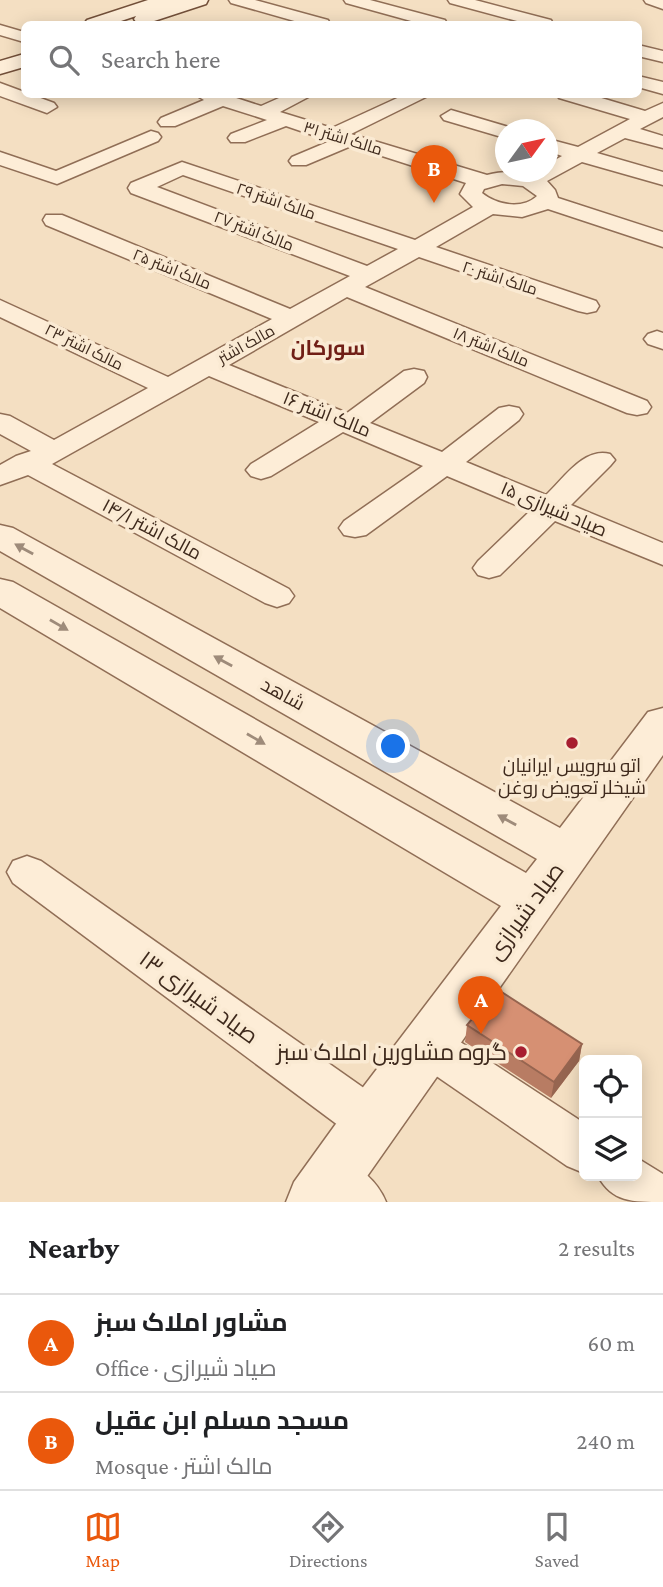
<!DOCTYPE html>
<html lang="en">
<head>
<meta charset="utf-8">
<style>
	body { margin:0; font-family:"Crimson Pro",Cairo,serif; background:#f6f6f6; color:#202124 }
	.controls { position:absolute; right:21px; bottom:21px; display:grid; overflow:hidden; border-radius:10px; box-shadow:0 4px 18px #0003 }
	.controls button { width:63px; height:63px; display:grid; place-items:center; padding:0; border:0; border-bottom:2px solid #e0e0e0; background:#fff; color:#202124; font:35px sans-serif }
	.compass { position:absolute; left:495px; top:119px; width:63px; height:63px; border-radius:50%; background:#fff; box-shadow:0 4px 18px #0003; rotate:57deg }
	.you { position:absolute; left:394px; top:747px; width:24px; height:24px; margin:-18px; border:5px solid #fff; border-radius:50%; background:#1a73e8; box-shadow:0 0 0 10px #1a73e833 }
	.badge { display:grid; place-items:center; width:46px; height:46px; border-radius:50%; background:#ea580c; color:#fff; font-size:23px; font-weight:700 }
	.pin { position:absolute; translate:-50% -58px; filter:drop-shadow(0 2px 4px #0008) }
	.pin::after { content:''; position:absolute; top:37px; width:24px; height:21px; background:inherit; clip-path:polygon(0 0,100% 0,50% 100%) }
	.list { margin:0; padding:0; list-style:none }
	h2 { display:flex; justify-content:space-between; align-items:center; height:91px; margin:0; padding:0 28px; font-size:30px }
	h2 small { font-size:23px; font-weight:400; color:#757577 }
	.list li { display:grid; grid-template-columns:46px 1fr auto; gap:21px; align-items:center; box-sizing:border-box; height:98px; padding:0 28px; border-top:2px solid #e0e0e0 }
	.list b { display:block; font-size:26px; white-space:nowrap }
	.list p { margin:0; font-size:23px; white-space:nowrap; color:#757577 }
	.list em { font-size:23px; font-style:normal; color:#757577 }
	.icon { flex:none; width:38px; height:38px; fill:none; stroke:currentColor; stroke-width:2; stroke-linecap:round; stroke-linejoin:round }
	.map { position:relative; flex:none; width:663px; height:1202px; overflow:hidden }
	.search { position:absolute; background:#fff; box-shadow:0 4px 18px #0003; left:21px; right:21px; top:21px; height:77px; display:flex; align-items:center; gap:18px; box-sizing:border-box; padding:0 24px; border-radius:10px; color:#757577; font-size:26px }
	.sheet { height:287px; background:#fff }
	nav { display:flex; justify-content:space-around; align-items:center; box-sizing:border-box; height:98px; border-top:2px solid #e0e0e0; background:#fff; font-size:19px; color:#757577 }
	nav a { display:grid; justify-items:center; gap:4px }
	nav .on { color:#ea580c }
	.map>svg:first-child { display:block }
</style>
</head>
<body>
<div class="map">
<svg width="663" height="1202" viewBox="0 0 663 1202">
	<rect width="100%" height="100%" fill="#f4dfc2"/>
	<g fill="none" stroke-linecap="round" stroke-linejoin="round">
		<defs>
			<g id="minor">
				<path d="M229 0H255L328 20 330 24H305L231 3Z"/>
				<path d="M344 0H370L445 20 447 24H422L346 3Z"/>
				<path d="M448 0H475L551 20 553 24H528L450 3Z"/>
				<path d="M644 0H663V9L646 3Z"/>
				<path d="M0 25 24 32V42L0 35Z"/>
				<path d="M638 45 663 51V62L638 56Z"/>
				<path d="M638 76 663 82V94L638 87Z"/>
				<path d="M0 83 54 103 57 107 47 113 0 96Z"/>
				<path d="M194 94H224L261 106 288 94H314L280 112 332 128 406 94H432L351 134 487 175C506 170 528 172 548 172V164L562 156 548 151V139L578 147 630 119 559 98 557 94H588L645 111 663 103V117L640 129 663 136V148L625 138 597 153 663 172V185L582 162 547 181 555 190 558 198 663 232V247L548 209 522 217 493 214 436 247 596 301 599 306 596 311 587 313 578 311 419 257 365 287 647 401 651 407 647 413 637 415 627 413 347 297 229 365 347 413 404 371 414 369 424 371 427 377 424 383 370 423 442 452 499 408 509 406 519 408 523 414 519 420 466 462 546 495C564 478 584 447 610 454L615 460 610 466 571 505 663 543V565L555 521 500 575 489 578 478 575 473 568 478 561 530 511 447 476 366 535 355 537 344 535 339 528 344 521 423 466 343 432 271 476 261 479 251 476 246 470 251 464 319 422 209 376 52 464 289 589 294 596 289 603 277 607 265 603 28 475 0 485V465L16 456 31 451 0 434V414L10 416 54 440 148 388 0 317V300L168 377 272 319 46 225 43 220 46 215H62L290 309 350 276 131 193 128 188 131 183 182 162 415 240 473 207 460 194 466 183 351 146 306 165H292L289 161 292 157 330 141 286 126 245 142H231L228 138 231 134 267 120 223 106 175 126H161L158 122 161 118 204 100ZM183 175 398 249 367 266 157 187ZM502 184 523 186 537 196C522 210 497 205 482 193L484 189Z"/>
				<path d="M451 110 512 128 513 130H505V138L444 120 441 116Z"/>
				<path d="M151 131 158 133 161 137 158 141 57 184 0 165V152L56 171Z"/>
				<path d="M657 331 663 333V349L648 344 644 339 648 334Z"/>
				<path d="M27 856 41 861 388 1105 395 1121 388 1137 371 1143 354 1137 13 883 7 872 13 861Z"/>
				<path d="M429 1026 445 1032 584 1123V1173L567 1166 413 1060 406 1046 413 1032Z"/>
				<path d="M332 1154C356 1164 376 1178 386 1202H323L314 1195 307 1178 314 1161Z"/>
				<path d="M637 1158 663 1174V1202C632 1202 612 1202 598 1176H637Z"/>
			</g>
			<path id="tertiary" d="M0 525 13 528 560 828 648 712 663 708V755L349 1202H286L294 1182 351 1103 501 906 0 608V579L13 582 526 873 537 859 0 551Z"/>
			<g id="secondary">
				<path d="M148 0H208L206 4 145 24 137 23 134 19 136 16 112 24H84L87 20Z"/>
				<path d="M24 54V67L0 74V61Z"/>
			</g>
		</defs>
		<use href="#minor" stroke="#906e56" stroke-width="3"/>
		<use href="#tertiary" stroke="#906e56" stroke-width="3"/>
		<use href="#secondary" stroke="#724f39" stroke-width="3"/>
		<use href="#minor" fill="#fdedd7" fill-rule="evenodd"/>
		<use href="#tertiary" fill="#fdedd7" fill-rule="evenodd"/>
		<use href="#secondary" fill="#fdedd7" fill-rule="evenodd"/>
	</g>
	<path fill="#b87c63" d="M467 1025 582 1044 579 1061 551 1098 465 1042Z"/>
	<path fill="#966550" d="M582 1044 579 1061 551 1098 554 1082Z"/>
	<path fill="#d69073" stroke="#966550" stroke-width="2" d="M497 989 582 1044 554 1082 467 1025Z"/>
	<defs><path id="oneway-solid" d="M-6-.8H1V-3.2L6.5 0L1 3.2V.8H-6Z" transform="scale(1.75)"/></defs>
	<g fill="#9e8b7a">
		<use href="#oneway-solid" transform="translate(24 549) rotate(-151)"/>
		<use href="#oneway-solid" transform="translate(59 625) rotate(30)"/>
		<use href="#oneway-solid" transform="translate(223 661) rotate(-151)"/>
		<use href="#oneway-solid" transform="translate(256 739) rotate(30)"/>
		<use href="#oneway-solid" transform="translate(507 820) rotate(-151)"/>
	</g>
	<g fill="#a71e30" stroke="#faead3" stroke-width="2.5">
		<circle cx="572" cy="743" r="7"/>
		<circle cx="521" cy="1052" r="7"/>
	</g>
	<g text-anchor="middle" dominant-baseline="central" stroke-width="7" stroke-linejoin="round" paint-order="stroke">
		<g font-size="16" fill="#3e291c" stroke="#faead3">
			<text transform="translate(343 138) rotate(17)">مالک اشتر ۳۱</text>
			<text transform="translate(276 201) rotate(19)">مالک اشتر ۲۹</text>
			<text transform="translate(254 231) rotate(21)">مالک اشتر ۲۷</text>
			<text transform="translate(172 269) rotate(22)">مالک اشتر ۲۵</text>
			<text transform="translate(500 278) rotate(18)">مالک اشتر ۲۰</text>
			<text transform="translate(246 344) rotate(-29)">مالک اشتر</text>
			<text transform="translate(84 347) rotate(26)">مالک اشتر ۲۳</text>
			<text transform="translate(491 347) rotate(22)">مالک اشتر ۱۸</text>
		</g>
		<g font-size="19" fill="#3e291c" stroke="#faead3">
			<text transform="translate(327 414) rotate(22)">مالک اشتر ۱۶</text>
			<text transform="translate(554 509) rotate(23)">صیاد شیرازی ۱۵</text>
			<text transform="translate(152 529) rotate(28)">مالک اشتر ۱۴/۱</text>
			<text transform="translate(283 694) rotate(29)">شاهد</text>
		</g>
		<g font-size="19" fill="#3e291c" stroke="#faead3">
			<text x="572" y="765">اتو سرویس ایرانیان<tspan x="572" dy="22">شیخلر تعویض روغن</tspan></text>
		</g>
		<g font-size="21" font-weight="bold" fill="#701e16" stroke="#faead3">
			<text x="328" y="348">سورکان</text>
		</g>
		<g font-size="23" fill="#3e291c" stroke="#faead3">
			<text transform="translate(525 911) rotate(-54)">صیاد شیرازی</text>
			<text transform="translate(199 997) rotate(36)">صیاد شیرازی ۱۳</text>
		</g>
		<g font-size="23" fill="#3e291c" stroke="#faead3" text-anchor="end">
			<text x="507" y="1052">گروه مشاورین املاک سبز</text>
		</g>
	</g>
</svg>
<div class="controls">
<button><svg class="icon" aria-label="locate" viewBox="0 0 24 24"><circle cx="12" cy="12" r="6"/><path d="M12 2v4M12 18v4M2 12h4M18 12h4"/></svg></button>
<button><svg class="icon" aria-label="layers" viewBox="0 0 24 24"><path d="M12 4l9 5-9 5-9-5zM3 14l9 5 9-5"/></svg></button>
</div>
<svg class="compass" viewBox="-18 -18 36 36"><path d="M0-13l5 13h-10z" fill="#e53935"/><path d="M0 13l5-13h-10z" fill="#757577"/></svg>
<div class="you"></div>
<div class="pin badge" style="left:481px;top:1034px">A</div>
<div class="pin badge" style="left:434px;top:203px">B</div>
<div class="search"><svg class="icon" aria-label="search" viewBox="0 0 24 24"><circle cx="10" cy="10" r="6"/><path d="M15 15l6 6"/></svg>Search here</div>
</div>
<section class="sheet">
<h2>Nearby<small>2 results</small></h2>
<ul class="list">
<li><span class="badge">A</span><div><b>مشاور املاک سبز</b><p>Office · صیاد شیرازی</p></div><em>60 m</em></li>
<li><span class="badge">B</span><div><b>مسجد مسلم ابن عقیل</b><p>Mosque · مالک اشتر</p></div><em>240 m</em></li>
</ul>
</section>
<nav>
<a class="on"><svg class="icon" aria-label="map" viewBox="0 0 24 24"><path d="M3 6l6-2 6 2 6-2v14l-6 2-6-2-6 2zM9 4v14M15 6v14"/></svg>Map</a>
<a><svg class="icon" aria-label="directions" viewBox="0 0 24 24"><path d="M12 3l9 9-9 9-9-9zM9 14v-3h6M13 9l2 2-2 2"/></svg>Directions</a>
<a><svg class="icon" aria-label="saved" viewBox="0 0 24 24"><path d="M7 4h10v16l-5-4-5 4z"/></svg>Saved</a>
</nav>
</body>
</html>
